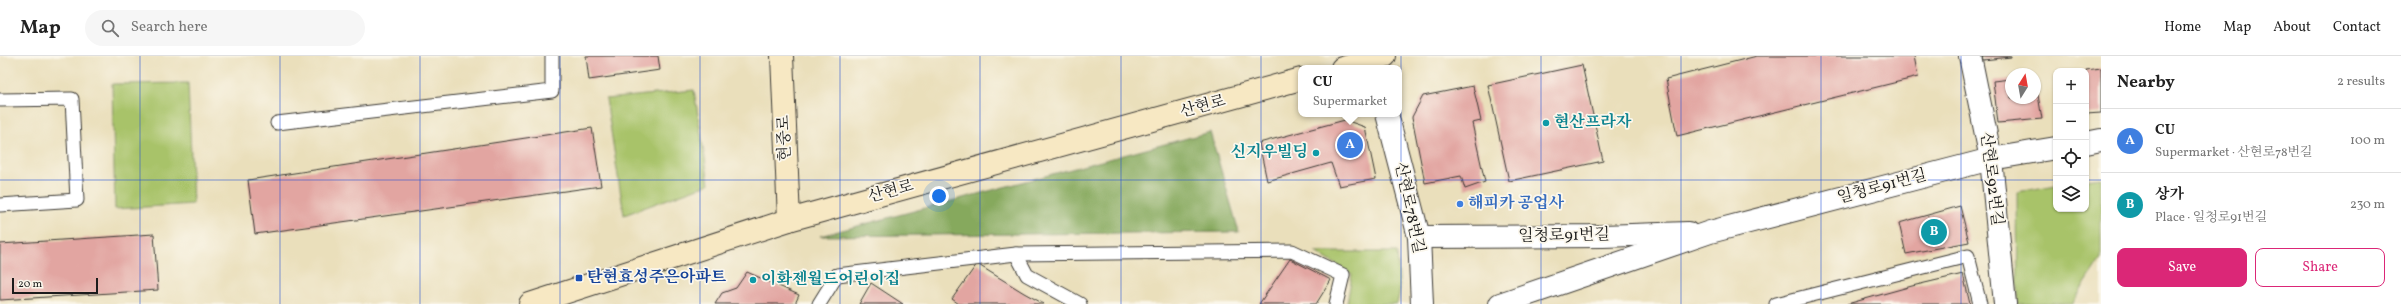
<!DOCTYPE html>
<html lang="en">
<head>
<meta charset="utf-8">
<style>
	body { margin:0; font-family:Vollkorn,"Noto Serif KR",serif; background:#f6f6f6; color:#222 }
	.controls { position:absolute; right:12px; top:12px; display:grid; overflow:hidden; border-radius:8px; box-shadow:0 1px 3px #0004 }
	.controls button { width:36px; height:36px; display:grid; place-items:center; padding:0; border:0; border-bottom:1px solid #e0e0e0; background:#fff; color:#222; font:20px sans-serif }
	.compass { position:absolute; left:2005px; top:12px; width:36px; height:36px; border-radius:50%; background:#fff; box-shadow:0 1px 3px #0004; rotate:11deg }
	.scale { position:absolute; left:12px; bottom:10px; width:86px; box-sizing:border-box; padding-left:4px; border:2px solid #1c1c1c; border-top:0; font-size:11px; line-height:14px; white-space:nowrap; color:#1c1c1c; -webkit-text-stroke:3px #fbf7ec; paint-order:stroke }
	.you { position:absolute; left:939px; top:140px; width:14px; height:14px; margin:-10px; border:3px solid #fff; border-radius:50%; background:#1a73e8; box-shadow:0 0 0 6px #1a73e833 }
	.badge { display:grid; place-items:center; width:26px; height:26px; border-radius:50%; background:#db2777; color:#fff; font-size:13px; font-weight:700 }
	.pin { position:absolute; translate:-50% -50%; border:2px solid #fff; box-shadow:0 1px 4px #0006 }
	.popup { position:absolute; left:1298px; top:9px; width:104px; height:52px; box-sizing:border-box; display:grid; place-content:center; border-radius:8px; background:#fff; filter:drop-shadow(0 1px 3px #0005); font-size:13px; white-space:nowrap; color:#767676 }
	.popup b { font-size:15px; color:#222 }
	.popup::after { content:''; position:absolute; left:50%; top:100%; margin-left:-8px; border:8px solid transparent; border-top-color:#fff }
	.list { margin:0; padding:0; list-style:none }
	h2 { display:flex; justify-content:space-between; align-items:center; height:52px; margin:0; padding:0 16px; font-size:17px }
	h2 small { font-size:13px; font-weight:400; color:#767676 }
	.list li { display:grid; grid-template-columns:26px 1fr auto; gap:12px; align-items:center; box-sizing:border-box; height:64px; padding:0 16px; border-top:1px solid #e0e0e0 }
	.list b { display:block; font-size:15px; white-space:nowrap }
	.list p { margin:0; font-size:13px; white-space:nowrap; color:#767676 }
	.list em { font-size:13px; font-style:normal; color:#767676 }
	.actions { display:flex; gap:8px; padding:12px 16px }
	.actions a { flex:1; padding:9px 0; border:1px solid #db2777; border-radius:8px; text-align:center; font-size:14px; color:#db2777 }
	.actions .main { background:#db2777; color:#fff }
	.icon { flex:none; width:22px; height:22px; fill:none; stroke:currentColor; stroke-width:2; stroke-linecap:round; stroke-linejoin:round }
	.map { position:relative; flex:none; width:2101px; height:248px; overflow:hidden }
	header { display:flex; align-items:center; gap:24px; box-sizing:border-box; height:56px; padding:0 20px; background:#fff; border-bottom:1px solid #e0e0e0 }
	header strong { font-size:19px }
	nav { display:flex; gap:22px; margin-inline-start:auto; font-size:14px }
	.search { width:280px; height:36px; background:#f6f6f6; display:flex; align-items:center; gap:10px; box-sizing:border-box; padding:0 14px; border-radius:22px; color:#767676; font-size:15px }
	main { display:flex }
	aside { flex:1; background:#fff }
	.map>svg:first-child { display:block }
</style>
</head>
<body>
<header>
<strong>Map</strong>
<div class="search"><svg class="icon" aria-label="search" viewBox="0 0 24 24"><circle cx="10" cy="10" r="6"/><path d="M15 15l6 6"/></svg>Search here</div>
<nav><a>Home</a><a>Map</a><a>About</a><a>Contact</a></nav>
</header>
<main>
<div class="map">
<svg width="2101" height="248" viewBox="0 0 2101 248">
	<rect width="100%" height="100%" fill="#fbf7ec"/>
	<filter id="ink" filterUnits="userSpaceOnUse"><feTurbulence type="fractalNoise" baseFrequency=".025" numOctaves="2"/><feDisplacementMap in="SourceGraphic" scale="8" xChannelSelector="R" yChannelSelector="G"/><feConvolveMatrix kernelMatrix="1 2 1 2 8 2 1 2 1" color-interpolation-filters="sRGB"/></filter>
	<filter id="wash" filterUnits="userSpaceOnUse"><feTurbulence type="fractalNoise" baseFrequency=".012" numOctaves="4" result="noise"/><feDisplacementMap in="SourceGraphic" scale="16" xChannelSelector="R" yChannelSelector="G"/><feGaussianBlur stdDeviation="0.9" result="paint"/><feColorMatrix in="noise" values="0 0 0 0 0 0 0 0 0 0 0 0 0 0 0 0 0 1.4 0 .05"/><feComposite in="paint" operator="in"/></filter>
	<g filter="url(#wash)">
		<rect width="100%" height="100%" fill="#eadfbb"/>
		<g fill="#a8c369" stroke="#627042">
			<path d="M188 27 193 148 115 153 112 28Z"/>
			<path d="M694 34 709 128 624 159 606 43Z"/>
			<path d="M2101 122V203L2072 248H2018L2017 136 2056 129V153H2086V124Z"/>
			<path d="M1315 196H1397L1400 234 1397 248H1347L1352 218Z"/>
		</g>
		<path fill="#86a95d" stroke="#51623c" d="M1210 76 1239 176 820 180Z"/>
		<g id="blocks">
			<g fill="#e2a5a1">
				<path d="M586 0H658L660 14 589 24Z"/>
				<path d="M1757 0H1914L1918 21 1677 80 1666 23Z"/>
				<path d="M1982 0H2011V1L1983 4Z"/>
				<path d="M1582 9 1603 105 1509 125 1488 29Z"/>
				<path d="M2101 12V57L2086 58V14Z"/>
				<path d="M2035 21 2042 63 1998 67 1993 25 2011 23V42H2035Z"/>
				<path d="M1473 30 1481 65 1472 67 1485 126 1465 133 1461 120 1425 127 1412 61 1423 40Z"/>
				<path d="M1345 64 1365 71 1376 123 1339 130 1331 107 1267 125 1259 87Z"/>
				<path d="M592 72 601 130 255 178 248 124Z"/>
				<path d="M1960 150 1969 186 1906 198 1899 167Z"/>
				<path d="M154 178 158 234 0 244V188Z"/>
				<path d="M1290 203 1331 224 1316 248H1259Z"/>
				<path d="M977 208 1024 237 1044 248H959L952 243Z"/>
				<path d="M747 216 799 239 795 248H715L722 237 736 232Z"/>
				<path d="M1963 218 1970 248H1847L1912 230Z"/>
				<path d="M871 227 903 248H859Z"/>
			</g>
		</g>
	</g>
	<g filter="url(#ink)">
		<use href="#blocks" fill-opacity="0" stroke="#3b3934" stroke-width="1"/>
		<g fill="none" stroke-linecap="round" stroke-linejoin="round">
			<defs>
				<g id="lane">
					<path d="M0 44 72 43 77 144 0 149"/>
					<path d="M277 67 552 35V0"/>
					<path d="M1016 198 1027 219 1080 248"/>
					<path d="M819 248 837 219 1016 198 1292 195 1343 219 1336 248"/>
					<path d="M1776 248 1968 200 1980 248"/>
				</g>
				<g id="street">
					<path d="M1970 0 1991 103 2005 248"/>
					<path d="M1387 58 1419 181 1422 248"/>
					<path d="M2086 87 2101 84"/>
					<path d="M1419 181 1603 180 1688 177"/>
					<path d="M1500 248 1710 176 1991 103 2056 92"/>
				</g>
				<g id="secondary">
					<path d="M782 0 789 164"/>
					<path d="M1342 12 1385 0"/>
					<path d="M530 248 789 164 1301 23"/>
				</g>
			</defs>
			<use href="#lane" stroke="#3b3934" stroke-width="15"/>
			<use href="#street" stroke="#3b3934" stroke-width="24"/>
			<use href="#secondary" stroke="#3b3934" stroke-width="24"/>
			<use href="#lane" stroke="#fff" stroke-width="13"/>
			<use href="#street" stroke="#fff" stroke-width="22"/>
			<use href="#secondary" stroke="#f7e8c3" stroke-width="22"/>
		</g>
	</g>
	<path fill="none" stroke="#1d4ed8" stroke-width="1" stroke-opacity="0.55" d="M140 0V248M280 0V248M420 0V248M560 0V248M700 0V248M840 0V248M980 0V248M1121 0V248M1261 0V248M1401 0V248M1541 0V248M1681 0V248M1821 0V248M1961 0V248M0 124H2056M2086 124H2101"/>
	<g fill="#0f9aa8" stroke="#fbf7ec" stroke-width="1.5">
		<circle cx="1546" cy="67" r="4"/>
		<circle cx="1316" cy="97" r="4"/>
		<circle cx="753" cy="224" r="4"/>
	</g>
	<circle fill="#3f7fe0" stroke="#fbf7ec" stroke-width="1.5" cx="1460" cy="148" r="4"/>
	<rect fill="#1a4fb4" stroke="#fbf7ec" stroke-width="1.5" x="575" y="218" width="8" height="8" rx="2"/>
	<g text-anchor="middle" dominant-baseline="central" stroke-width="3.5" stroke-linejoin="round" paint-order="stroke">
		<g font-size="16" fill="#1c1c1c" stroke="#fbf7ec">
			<text transform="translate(1203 51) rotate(-15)">산현로</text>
			<text transform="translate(785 82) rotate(-92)">현중로</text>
			<text transform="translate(1991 123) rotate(83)">산현로92번길</text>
			<text transform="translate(1882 131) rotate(-15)">일청로91번길</text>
			<text transform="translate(891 136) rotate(-15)">산현로</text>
			<text transform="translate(1409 152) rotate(78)">산현로78번길</text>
			<text transform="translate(1564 180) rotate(-1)">일청로91번길</text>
		</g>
		<g font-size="16" font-weight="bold" fill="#0d838f" stroke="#fbf7ec" text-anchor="start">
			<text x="1554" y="67">현산프라자</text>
			<text x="1308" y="97" text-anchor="end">신지우빌딩</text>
			<text x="761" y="224">이화젠월드어린이집</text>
		</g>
		<g font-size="16" font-weight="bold" fill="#366cbe" stroke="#fbf7ec" text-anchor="start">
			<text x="1468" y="148">해피카 공업사</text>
		</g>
		<g font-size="16" font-weight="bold" fill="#164399" stroke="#fbf7ec" text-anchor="start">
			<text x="587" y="222">탄현효성주은아파트</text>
		</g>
	</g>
</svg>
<div class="controls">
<button>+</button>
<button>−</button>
<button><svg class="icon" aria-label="locate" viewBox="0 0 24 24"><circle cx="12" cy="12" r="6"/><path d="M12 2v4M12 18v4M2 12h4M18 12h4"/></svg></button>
<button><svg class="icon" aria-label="layers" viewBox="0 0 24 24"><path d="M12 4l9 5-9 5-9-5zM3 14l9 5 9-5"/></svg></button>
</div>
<svg class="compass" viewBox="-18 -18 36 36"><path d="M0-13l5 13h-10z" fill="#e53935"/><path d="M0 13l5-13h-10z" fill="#767676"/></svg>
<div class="scale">20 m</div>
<div class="you"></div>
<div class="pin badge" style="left:1350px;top:89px;background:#3f7fe0">A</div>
<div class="popup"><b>CU</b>Supermarket</div>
<div class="pin badge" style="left:1934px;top:176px;background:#0f9aa8">B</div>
</div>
<aside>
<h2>Nearby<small>2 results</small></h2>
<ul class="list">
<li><span class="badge" style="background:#3f7fe0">A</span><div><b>CU</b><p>Supermarket · 산현로78번길</p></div><em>100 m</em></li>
<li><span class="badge" style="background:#0f9aa8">B</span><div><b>상가</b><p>Place · 일청로91번길</p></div><em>230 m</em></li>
</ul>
<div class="actions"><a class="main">Save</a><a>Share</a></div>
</aside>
</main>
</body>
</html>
